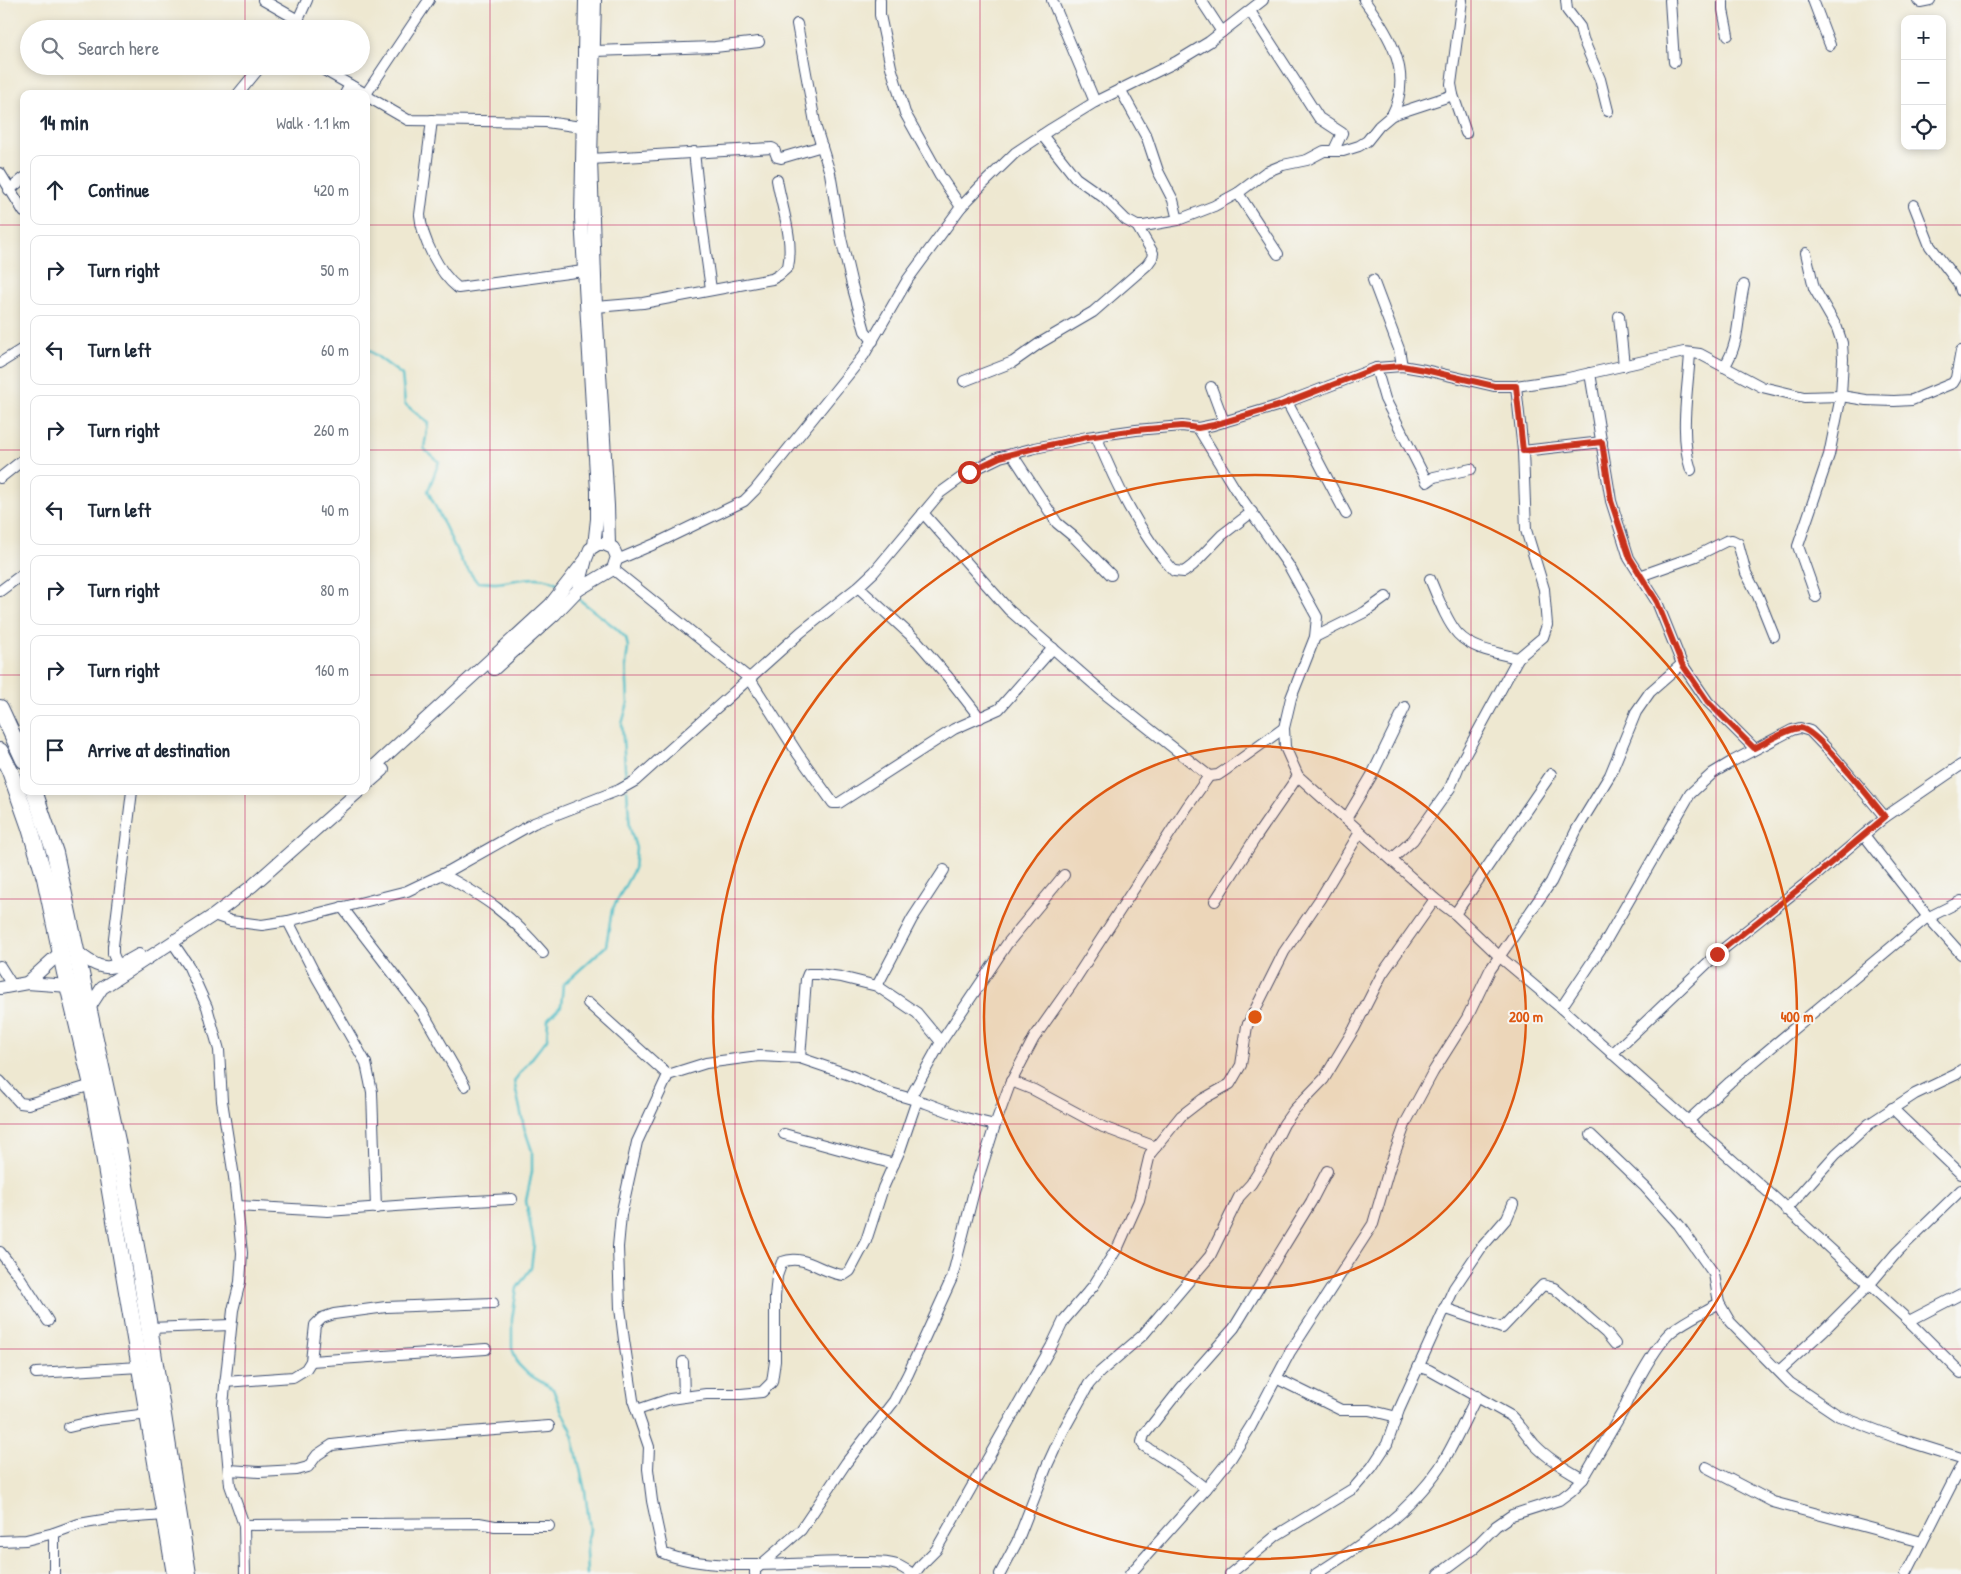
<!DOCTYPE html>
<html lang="en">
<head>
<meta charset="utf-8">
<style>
	body { margin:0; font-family:"Patrick Hand",sans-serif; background:#f6f6f7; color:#1f2937 }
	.controls { position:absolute; right:15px; top:15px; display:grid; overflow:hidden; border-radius:10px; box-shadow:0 2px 8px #0003 }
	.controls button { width:45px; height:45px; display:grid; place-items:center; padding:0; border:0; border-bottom:1px solid #e0e1e3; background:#fff; color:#1f2937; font:25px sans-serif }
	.stop { position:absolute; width:15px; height:15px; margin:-11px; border:4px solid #c8321e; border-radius:50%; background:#fff }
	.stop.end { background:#c8321e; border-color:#fff; box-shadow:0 1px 5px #0008 }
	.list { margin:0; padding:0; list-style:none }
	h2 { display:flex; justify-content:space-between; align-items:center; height:65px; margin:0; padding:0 20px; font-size:21px }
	h2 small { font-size:16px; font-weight:400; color:#747a83 }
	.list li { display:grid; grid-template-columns:32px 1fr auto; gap:15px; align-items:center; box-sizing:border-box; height:70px; margin:0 10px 10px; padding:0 10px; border:1px solid #e0e1e3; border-radius:10px }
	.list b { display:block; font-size:19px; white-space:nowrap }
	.list em { font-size:16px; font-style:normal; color:#747a83 }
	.icon { flex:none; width:28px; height:28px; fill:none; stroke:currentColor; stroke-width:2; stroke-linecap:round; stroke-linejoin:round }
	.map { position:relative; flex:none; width:1961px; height:1574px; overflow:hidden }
	.search { position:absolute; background:#fff; box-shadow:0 2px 8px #0003; left:20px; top:20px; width:350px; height:55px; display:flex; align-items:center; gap:12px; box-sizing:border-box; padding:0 18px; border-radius:28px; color:#747a83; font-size:19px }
	.panel { position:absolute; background:#fff; box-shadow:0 2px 8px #0003; left:20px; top:90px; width:350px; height:705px; border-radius:10px }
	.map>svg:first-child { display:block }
</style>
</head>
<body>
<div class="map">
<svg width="1961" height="1574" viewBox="0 0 1961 1574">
	<rect width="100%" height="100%" fill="#f6f6f2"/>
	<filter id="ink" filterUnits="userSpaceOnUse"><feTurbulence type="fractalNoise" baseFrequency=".02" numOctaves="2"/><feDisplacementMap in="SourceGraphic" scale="10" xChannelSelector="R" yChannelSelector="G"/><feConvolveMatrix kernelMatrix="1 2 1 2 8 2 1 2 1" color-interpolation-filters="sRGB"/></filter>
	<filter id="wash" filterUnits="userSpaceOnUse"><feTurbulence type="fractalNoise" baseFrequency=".0096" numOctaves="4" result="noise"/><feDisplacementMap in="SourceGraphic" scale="20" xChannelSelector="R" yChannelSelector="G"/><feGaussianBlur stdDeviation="1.12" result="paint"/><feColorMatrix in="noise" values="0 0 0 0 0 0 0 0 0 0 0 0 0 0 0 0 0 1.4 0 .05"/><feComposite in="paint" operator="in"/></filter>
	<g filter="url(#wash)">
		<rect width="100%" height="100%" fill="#eee8d1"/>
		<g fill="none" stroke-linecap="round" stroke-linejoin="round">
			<g stroke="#50bec8" stroke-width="2.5">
				<path d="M366 348 402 375 405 404 428 423 424 449 439 462 428 491 462 562 477 582C483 582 490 583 497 583 517 581 541 572 560 585"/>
				<path d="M576 597 617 629 626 638 628 647 626 663 628 703 622 724 626 782"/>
				<path d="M587 1574 586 1552 590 1529 585 1491 571 1429 561 1410 553 1389 528 1374 518 1364 512 1348V1319L517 1288 531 1268 534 1244 526 1201 532 1172V1151L524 1127 514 1081 547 1039 548 1019 561 1006 563 985 606 946 612 910 634 869 636 848 630 828 627 790"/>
			</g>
		</g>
	</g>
	<g filter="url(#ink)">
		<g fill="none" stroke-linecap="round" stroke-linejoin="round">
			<defs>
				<g id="minor">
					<path d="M263 0 298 20"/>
					<path d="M880 0V15L891 67 905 113 940 176 961 207"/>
					<path d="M1052 0 1095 102"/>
					<path d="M1201 0 1222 32"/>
					<path d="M1364 0C1389 34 1414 73 1392 115"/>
					<path d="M1462 0 1451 84 1453 95 1466 133"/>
					<path d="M1566 0 1567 10 1580 27 1583 39 1600 79 1608 111"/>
					<path d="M1670 0 1674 62"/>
					<path d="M1723 0V10L1728 35"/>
					<path d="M1813 0 1830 45"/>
					<path d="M1918 0 1920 2 1930 0"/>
					<path d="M1250 11 1319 118 1342 133 1334 150"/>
					<path d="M797 24 816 128 830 173 841 238 852 285 865 331 873 341"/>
					<path d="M292 29 298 20 307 0"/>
					<path d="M594 51 715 47 759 42"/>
					<path d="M317 66 366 94"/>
					<path d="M1120 89 1147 138 1158 171 1173 200 1178 220"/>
					<path d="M238 94 261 66"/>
					<path d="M345 94 350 85"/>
					<path d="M366 94 370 98 408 120 546 122 581 127"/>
					<path d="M366 94 429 0"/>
					<path d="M432 120 420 215C422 239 439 273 458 288L583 271"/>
					<path d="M1042 135 1076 178 1103 197 1126 220 1137 226H1144L1178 220 1214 206 1238 193 1266 172 1283 165 1307 160 1324 151H1343L1359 146 1367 141 1379 126 1392 115 1453 95"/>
					<path d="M694 152 702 225 711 289"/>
					<path d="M591 159 772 148 774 149 777 157 781 158 822 146"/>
					<path d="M0 173 24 212"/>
					<path d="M9 190 24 178"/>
					<path d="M1238 193 1278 254"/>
					<path d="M1914 205 1930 246 1959 284 1961 291"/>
					<path d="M1806 253 1814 288 1837 328 1842 343 1843 359 1841 396 1829 455 1798 546 1816 597"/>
					<path d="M1373 280 1399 349 1402 366"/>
					<path d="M596 307 643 303 772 279 779 275 788 267C794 239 782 209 777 180"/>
					<path d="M1619 316 1624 366"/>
					<path d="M1690 353C1688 391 1679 433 1691 470"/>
					<path d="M0 363 24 348"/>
					<path d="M1724 367C1741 342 1737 314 1744 285"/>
					<path d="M1376 368 1385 399 1427 482 1434 477 1471 469"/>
					<path d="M1590 373 1611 501 1629 558 1657 602 1682 664 1708 702 1754 748"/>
					<path d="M964 381 1013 362 1040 343 1093 312 1147 265 1152 258 1153 253 1137 226"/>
					<path d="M1211 387 1224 422"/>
					<path d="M1287 402 1346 514"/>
					<path d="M1198 428 1235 489 1289 566 1317 617 1315 637 1291 698 1284 728 1285 747 1298 776 1435 899 1455 914 1500 957 1561 1008 1776 1199 1909 1321 1961 1373"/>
					<path d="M1096 436C1115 482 1139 534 1174 571L1184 572 1193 565 1222 535 1252 512"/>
					<path d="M1523 451 1602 442"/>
					<path d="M1012 454 1057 523 1074 537 1111 575"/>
					<path d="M0 478 24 459"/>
					<path d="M617 560 657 543 744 501 755 490 864 355 908 279 961 207 981 186 1015 153 1051 129 1095 102 1176 62 1209 42 1263 0"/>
					<path d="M613 569 750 679 798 754 833 803H839L954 729 999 709 1053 648"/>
					<path d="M1640 576 1696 556 1726 541 1732 540 1738 543 1746 573 1758 596 1774 636"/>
					<path d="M1430 579C1437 595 1446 621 1458 634 1473 650 1498 653 1518 658"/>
					<path d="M858 587 918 642 948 677 980 718"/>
					<path d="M0 591 24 573"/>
					<path d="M1315 637 1365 612 1386 597"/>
					<path d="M1209 776 1218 775 1227 769 1284 728"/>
					<path d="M1885 817 1961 765"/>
					<path d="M1346 819 1372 775 1405 707"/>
					<path d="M1864 835 1928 917 1961 954"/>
					<path d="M1392 859 1413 840 1450 788 1459 766 1518 658 1543 637 1547 625 1544 589 1526 530 1523 451 1516 386"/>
					<path d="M442 874C486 898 510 914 543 953"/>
					<path d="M1215 901 1256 837 1298 776"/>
					<path d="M342 907 422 1011 465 1086"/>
					<path d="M1455 914 1551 774"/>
					<path d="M214 915 231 921 262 925 288 921 407 891 449 871 534 823 619 790 635 781 801 632 858 587 874 572 940 493 969 472 1000 457 1035 448 1087 437 1136 430 1182 426 1198 428 1213 425 1277 406 1376 368 1402 366 1425 370 1494 386H1516L1564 379 1684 352 1700 354 1762 387 1804 397 1841 396 1866 400 1894 401 1912 400 1953 383 1956 378 1961 351"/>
					<path d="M288 921 317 978 366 1063 372 1092 376 1208"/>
					<path d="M173 943 188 965 207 1007 219 1050 222 1101 234 1177 242 1253 240 1282 233 1310 223 1405 230 1485 244 1525 245 1574"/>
					<path d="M0 966 12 985"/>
					<path d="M118 966 113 954V946L132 791"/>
					<path d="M877 986 912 919 944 870"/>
					<path d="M588 1003 668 1075"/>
					<path d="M1561 1008 1604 944 1690 794 1713 773 1733 761 1792 730 1800 728 1810 731 1831 753 1885 817 1820 872 1717 954 1612 1054"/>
					<path d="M800 1058 806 979 808 974H818L841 977 877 986 917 1013 941 1042"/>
					<path d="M0 1081 20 1103 28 1104 92 1085"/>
					<path d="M1011 1081 1034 1090 1103 1127 1156 1147"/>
					<path d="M910 1098 941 1042 1007 944 1064 875"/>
					<path d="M1892 1108 1961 1174"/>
					<path d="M1687 1122 1730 1082 1925 919 1961 901"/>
					<path d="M784 1134 894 1164"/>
					<path d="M1591 1135 1645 1187 1679 1225 1714 1274 1719 1303 1730 1322 1790 1383 1839 1416 1897 1438 1961 1458"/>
					<path d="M237 1206 328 1211 437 1203 512 1199"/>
					<path d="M1786 1210 1836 1154 1869 1124 1915 1094 1957 1074 1961 1070"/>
					<path d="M0 1252 19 1276 48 1321"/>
					<path d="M1444 1308 1502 1328 1543 1285 1554 1288 1606 1333 1615 1344"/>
					<path d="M1909 1321 1961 1294"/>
					<path d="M149 1328 231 1325"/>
					<path d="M311 1361 486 1349"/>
					<path d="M683 1362 684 1397"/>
					<path d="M1419 1367 1429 1370 1511 1416C1520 1425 1526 1434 1534 1444 1548 1459 1566 1469 1583 1479"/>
					<path d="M1779 1371 1824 1330 1869 1285 1897 1252 1961 1190"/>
					<path d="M36 1373 140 1367"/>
					<path d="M1276 1378 1341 1410H1369L1397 1417"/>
					<path d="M225 1382 293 1377 306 1369 311 1361 315 1325 322 1318 334 1314 386 1307 493 1303"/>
					<path d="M637 1410 670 1399 706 1394H741L762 1392 772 1382 775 1361V1297L777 1276 782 1262C805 1253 823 1274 844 1275L850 1271 866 1241 883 1188 900 1150 917 1100"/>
					<path d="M69 1427 99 1420 148 1414"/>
					<path d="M1706 1467 1773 1502 1922 1542"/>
					<path d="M229 1470 259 1472 297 1470 308 1467 317 1455 332 1445 402 1437 549 1426"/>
					<path d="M1206 1489 1183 1471 1144 1446 1142 1442 1144 1435 1181 1388 1234 1328 1311 1202 1327 1171"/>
					<path d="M244 1525 479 1523 495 1526H549"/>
					<path d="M0 1541 26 1540 54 1533 79 1524 109 1519 165 1515"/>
					<path d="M54 1574V1533"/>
					<path d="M755 1574V1570L801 1530 846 1463 894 1401 908 1374 952 1278 973 1195 995 1125 1010 1084 1034 1038 1072 984 1187 807 1209 776 1104 693 1009 610 923 513"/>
					<path d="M913 1574C908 1571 902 1567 897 1565 886 1561 870 1562 859 1562 800 1561 714 1574 663 1553L652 1501 648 1469 649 1447 633 1400 624 1340 620 1308 618 1247 621 1215 637 1142 668 1075 706 1063 759 1056 800 1058 847 1074 891 1093 926 1103 966 1118 995 1125"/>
					<path d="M914 1574 921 1565 936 1550 1051 1347 1064 1320 1094 1285 1119 1245 1139 1200 1150 1154 1181 1116 1203 1099 1230 1084 1241 1065 1247 1026 1284 952 1320 899 1360 832"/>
					<path d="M1000 1574 1017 1542 1046 1468 1063 1431 1089 1384 1100 1372 1143 1335 1210 1256 1239 1197 1251 1184 1265 1162 1284 1124 1294 1110 1324 1079 1354 1029 1382 974 1435 899"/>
					<path d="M1130 1574 1206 1489 1231 1458 1251 1426 1290 1352 1373 1224 1389 1169 1406 1122 1433 1072 1467 1018 1490 970 1551 882 1577 829 1610 775 1636 712 1650 692 1682 664"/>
					<path d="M1230 1574 1277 1535 1354 1488 1372 1467 1387 1444 1399 1410 1454 1288 1481 1248 1507 1218 1513 1204"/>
					<path d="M1316 1574C1362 1545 1409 1513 1440 1467 1454 1445 1465 1419 1477 1396"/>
					<path d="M1439 1574 1474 1548 1496 1526 1512 1515 1559 1500 1571 1491 1583 1479 1623 1411C1630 1392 1657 1343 1672 1331 1686 1320 1704 1312 1719 1303"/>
					<path d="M1906 1574 1961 1466"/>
				</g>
				<g id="tertiary">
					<path d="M585 0 581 218 597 491V519L594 546"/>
					<path d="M595 0 591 159 596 307 608 506 609 545"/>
					<path d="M494 669 555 614 578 590"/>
					<path d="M366 774 550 605 586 559 590 549 598 544H604L613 548 617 557 613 569 578 590 586 559"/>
					<path d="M366 785 383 770"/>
					<path d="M75 950C100 972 111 972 139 955"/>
					<path d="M27 983 61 952"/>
					<path d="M0 988 27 983 69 986"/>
					<path d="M89 1008 102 988 214 915 252 886 359 791"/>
				</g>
				<g id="trunk">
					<path d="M0 708 24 760"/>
					<path d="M0 751 10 771 29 825 45 878 65 973 92 1085 175 1574"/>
					<path d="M34 791 55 853 117 1141 139 1263 188 1574"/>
				</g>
			</defs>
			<use href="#minor" stroke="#3b4b6f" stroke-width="12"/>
			<use href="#tertiary" stroke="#3b4b6f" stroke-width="14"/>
			<use href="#trunk" stroke="#3b4b6f" stroke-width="18"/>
			<use href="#minor" stroke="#fff" stroke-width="10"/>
			<use href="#tertiary" stroke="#fff" stroke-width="12"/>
			<use href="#trunk" stroke="#fff" stroke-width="16"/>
		</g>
	</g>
	<g fill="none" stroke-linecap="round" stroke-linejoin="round" filter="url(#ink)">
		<path stroke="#c8321e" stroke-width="6" d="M969 472 1000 457 1035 448 1087 437 1136 430 1182 426 1198 428 1214 425 1278 406 1376 368 1402 366 1425 370 1494 386H1516L1523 451 1602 442 1611 501 1630 558 1657 602 1682 664 1708 702 1754 748C1765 743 1789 728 1800 728 1817 729 1872 801 1885 817L1820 872 1717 954"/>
	</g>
	<path fill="none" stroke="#c2185b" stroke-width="1" stroke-opacity="0.55" d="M245 0V29M490 0V1574M735 0V1574M980 0V1574M1226 0V1574M1471 0V1574M1716 0V1574M245 66V94M0 225H24M366 225H1961M0 450H24M366 450H1961M0 675H24M366 675H1961M245 791V1574M0 899H1961M0 1124H1961M0 1349H1961"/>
	<circle cx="1255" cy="1017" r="271" fill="#de5710" fill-opacity=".12"/>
	<g fill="none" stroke="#de5710" stroke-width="2.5">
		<circle cx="1255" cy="1017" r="271"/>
		<circle cx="1255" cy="1017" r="542"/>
	</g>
	<circle cx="1255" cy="1017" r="8" fill="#de5710" stroke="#f6f6f2" stroke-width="2.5"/>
	<g font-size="15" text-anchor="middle" font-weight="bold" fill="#de5710" stroke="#f6f6f2" stroke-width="4" stroke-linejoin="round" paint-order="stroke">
		<text x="1526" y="1022">200 m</text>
		<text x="1797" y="1022">400 m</text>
	</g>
</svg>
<div class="controls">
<button>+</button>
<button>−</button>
<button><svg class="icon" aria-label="locate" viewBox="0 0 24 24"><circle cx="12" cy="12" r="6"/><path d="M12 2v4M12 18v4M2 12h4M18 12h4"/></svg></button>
</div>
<div class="stop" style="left:969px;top:472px"></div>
<div class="stop end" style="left:1717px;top:954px"></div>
<div class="search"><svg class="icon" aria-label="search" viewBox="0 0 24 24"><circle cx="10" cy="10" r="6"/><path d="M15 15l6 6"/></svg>Search here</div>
<section class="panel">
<h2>14 min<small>Walk · 1.1 km</small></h2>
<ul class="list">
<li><svg class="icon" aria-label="ahead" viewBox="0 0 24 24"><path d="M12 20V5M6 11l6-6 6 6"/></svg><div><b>Continue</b></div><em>420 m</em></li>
<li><svg class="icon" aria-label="right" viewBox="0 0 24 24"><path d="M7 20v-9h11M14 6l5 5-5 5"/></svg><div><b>Turn right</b></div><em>50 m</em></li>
<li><svg class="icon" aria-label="left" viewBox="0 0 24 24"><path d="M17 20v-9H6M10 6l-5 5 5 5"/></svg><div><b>Turn left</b></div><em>60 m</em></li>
<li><svg class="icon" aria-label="right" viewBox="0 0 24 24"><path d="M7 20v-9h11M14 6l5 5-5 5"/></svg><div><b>Turn right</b></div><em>260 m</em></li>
<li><svg class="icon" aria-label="left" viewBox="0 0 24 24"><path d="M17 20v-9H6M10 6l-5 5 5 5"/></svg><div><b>Turn left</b></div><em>40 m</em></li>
<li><svg class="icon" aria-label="right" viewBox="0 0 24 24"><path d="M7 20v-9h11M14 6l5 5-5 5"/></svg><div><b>Turn right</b></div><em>80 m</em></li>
<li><svg class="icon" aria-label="right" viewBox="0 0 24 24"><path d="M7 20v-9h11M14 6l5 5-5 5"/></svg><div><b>Turn right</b></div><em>160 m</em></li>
<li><svg class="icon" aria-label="arrive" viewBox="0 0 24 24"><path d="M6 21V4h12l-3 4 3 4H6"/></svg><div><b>Arrive at destination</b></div></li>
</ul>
</section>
</div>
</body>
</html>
